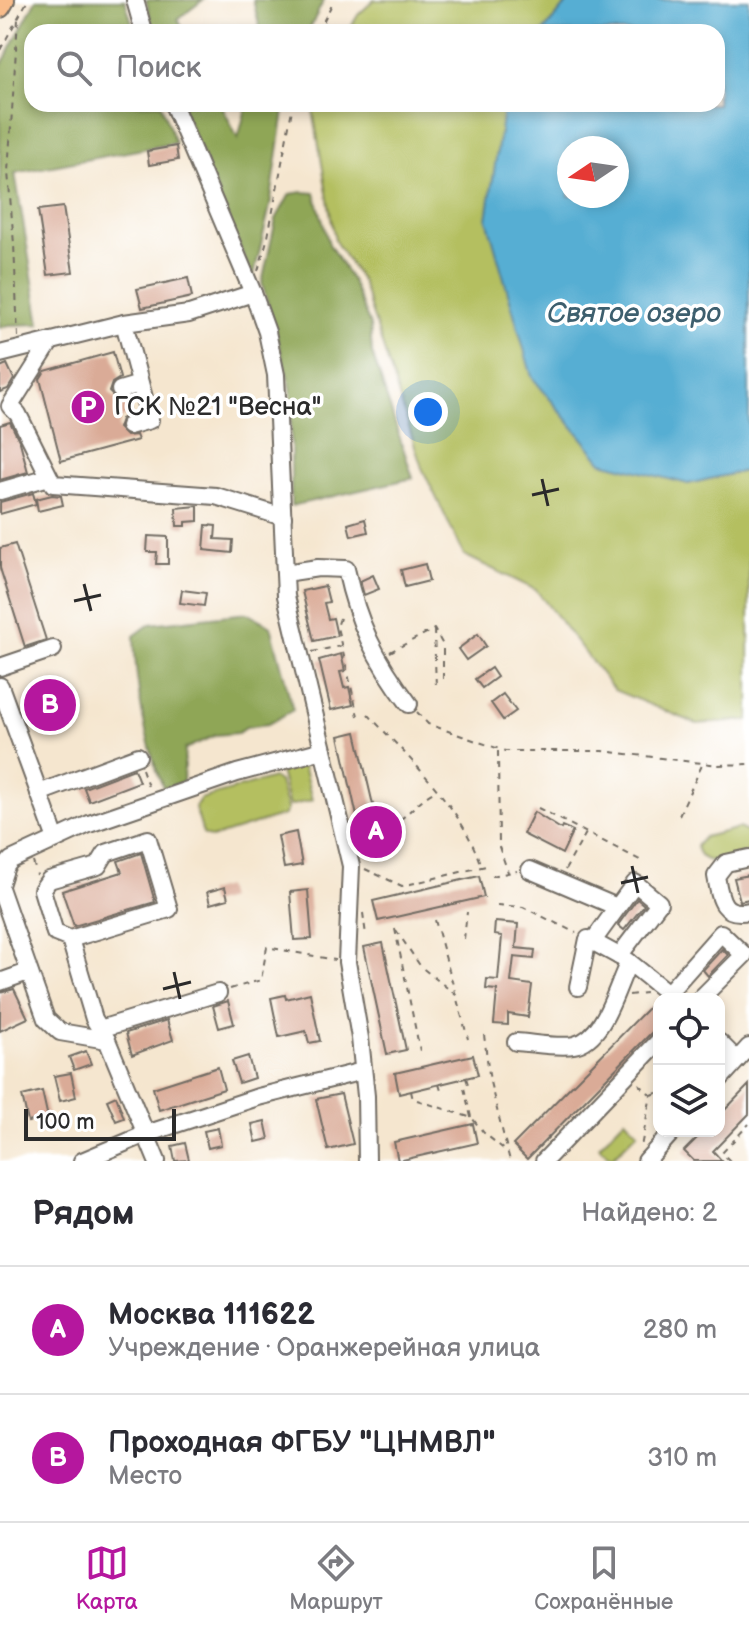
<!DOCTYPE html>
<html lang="ru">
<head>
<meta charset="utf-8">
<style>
	body { margin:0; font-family:"Balsamiq Sans",sans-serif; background:#f2f2f3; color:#2b2b33 }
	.controls { position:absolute; right:24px; bottom:24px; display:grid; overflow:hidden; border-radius:16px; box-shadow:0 4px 12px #0003 }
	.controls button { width:72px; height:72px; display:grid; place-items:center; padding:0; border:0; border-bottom:2px solid #e1e1e2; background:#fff; color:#2b2b33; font:40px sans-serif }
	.compass { position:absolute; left:557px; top:136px; width:72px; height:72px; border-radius:50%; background:#fff; box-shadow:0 4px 12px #0003; rotate:257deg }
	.scale { position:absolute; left:24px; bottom:20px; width:152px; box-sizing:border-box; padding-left:8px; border:4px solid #2b2b2b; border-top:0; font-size:22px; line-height:28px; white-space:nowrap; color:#2b2b2b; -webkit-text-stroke:6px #fff; paint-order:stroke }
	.you { position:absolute; left:428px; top:412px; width:28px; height:28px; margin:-20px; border:6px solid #fff; border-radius:50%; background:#1a73e8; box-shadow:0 0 0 12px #1a73e833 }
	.badge { display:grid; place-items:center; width:52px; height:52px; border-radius:50%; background:#b5179e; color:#fff; font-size:26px; font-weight:700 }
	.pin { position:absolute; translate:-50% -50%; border:4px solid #fff; box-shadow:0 2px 8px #0006 }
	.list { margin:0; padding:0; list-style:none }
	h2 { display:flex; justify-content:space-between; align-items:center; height:104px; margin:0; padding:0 32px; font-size:34px }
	h2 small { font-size:26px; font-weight:400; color:#7c7c81 }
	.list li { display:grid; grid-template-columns:52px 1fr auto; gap:24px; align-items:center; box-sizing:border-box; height:128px; padding:0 32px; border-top:2px solid #e1e1e2 }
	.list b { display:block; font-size:30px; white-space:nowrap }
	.list p { margin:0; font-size:26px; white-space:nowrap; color:#7c7c81 }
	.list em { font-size:26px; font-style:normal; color:#7c7c81 }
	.icon { flex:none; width:44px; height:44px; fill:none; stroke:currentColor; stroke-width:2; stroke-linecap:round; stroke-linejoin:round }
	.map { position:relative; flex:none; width:749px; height:1161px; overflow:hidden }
	.search { position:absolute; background:#fff; box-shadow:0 4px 12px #0003; left:24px; right:24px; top:24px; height:88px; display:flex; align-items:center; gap:20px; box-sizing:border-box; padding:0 28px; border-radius:24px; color:#7c7c81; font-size:30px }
	.sheet { height:360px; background:#fff }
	nav { display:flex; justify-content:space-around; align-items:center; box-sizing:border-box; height:112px; border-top:2px solid #e1e1e2; background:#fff; font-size:22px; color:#7c7c81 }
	nav a { display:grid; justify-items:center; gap:4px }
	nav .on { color:#b5179e }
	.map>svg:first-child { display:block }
</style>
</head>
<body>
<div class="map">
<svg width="749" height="1161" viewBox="0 0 749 1161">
	<rect width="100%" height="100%" fill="#fff"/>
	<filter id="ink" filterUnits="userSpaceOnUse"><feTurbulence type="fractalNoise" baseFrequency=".0125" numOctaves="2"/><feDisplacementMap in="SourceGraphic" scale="16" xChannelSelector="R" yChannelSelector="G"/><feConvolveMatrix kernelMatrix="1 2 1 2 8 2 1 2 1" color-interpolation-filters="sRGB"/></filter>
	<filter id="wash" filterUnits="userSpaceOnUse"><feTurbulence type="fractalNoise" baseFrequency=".006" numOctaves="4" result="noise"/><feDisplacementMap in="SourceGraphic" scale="32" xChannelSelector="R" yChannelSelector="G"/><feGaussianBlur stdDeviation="1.8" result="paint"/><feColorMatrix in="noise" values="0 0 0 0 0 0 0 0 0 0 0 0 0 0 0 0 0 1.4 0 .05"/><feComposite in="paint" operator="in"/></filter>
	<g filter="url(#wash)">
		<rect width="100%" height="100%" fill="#f5e6cf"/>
		<g fill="#b4bf61" stroke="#707546" stroke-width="2">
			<path d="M374 0H570L543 32H348L358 15Z"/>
			<path d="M312 104H504L503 106 688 484 749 470V720L697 724 614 690 536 590 464 555 422 468 362 282 335 241Z"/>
			<path d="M302 762 312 800 289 806 279 768Z"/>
			<path d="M273 778 279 782 287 809 284 815 211 838 203 834 195 807 200 799Z"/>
			<path d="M739 828 749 833V850L745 853C727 858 702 871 696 846L704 837Z"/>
			<path d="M625 1119 638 1132 612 1158 599 1146Z"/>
		</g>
		<g fill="#8fa657" stroke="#5d6841" stroke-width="2">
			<path d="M36 0H125L135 32H32V104H161L175 143 15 173 40 324 8 325 0 328V68Z"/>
			<path d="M146 0H203L178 19 182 27 176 32H154Z"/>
			<path d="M253 0H324L308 32H261Z"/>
			<path d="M181 104H221L238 139 247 104H285L270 206 253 279Z"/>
			<path d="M303 192 315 193 329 244 352 281 370 325 372 353 413 478 291 506V388L262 283 276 219 290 194Z"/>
			<path d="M247 613 271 626 293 710 268 724 246 727 238 733 216 735 185 749 183 782 163 788C144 738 136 689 134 636L150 624Z"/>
		</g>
		<path fill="#57aed3" stroke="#416c7f" stroke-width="2" fill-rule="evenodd" d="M570 0H749V470L688 484 602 462 532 377 487 219 504 104H717V32H543ZM569 148H617V196H569Z"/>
		<g id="blocks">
			<g fill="#daab97">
				<path d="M176 146 178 160 149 165 147 151Z"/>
				<path d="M63 207 73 272 48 275 38 210Z"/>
				<path d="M188 278 192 297 142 308 137 289Z"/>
				<path d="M113 352 120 378 112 383 109 392 117 400H126L130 414 121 419 118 428 126 436 136 435 138 440 61 461 40 379 45 371Z"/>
				<path d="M7 364 14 379 8 389 0 392V367Z"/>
				<path d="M10 422 20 442 28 472 0 480V425Z"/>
				<path d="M33 493 36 504 0 514V502Z"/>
				<path d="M52 495 61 496 63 505 38 511 36 499Z"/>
				<path d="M198 506V521L186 522V526H177L176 508Z"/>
				<path d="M365 519 368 532 351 536 348 524Z"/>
				<path d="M206 525 216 526 215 539 233 540 232 553 204 550Z"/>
				<path d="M148 536 168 537V564H156L157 552H147Z"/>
				<path d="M15 544 46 640 25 647 0 568V548Z"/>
				<path d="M425 564 429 581 405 587 401 570Z"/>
				<path d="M373 575 379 589 364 595 360 581Z"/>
				<path d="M325 586 329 602 324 603 328 619 333 618 337 636 314 641 302 591Z"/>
				<path d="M182 590 206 593 204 606 180 603Z"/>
				<path d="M478 634 486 646 466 660 458 649Z"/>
				<path d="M341 654 345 671 340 672 344 688 349 687 353 705 331 710 319 660Z"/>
				<path d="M491 668 497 677 482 688 475 679Z"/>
				<path d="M503 694 516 711 503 720 491 703Z"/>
				<path d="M356 732 381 839 363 843 339 736Z"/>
				<path d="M134 769 139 782 89 801 84 788Z"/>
				<path d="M534 812 561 829 562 826 573 831 562 854 523 834Z"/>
				<path d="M296 832 302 865 284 868 278 836Z"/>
				<path d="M141 853 155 902 74 926 62 891 122 872 118 861Z"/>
				<path d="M749 875V899L740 901 734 878Z"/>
				<path d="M479 876 484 897 378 921 373 901Z"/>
				<path d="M225 887 228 899 210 904 207 892Z"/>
				<path d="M308 890 312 939 294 940 290 892Z"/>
				<path d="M637 899 644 905 624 930 618 925Z"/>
				<path d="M495 922 518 924 516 948 535 950 534 959 514 957 511 982 532 985 528 1017 508 1014V1025L494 1024 497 990 486 989 487 979 498 980 502 936 494 935Z"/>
				<path d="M383 943 406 1050 387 1054 364 947Z"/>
				<path d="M722 949 728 955 708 976 703 970Z"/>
				<path d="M14 989 28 1018 0 1031V993Z"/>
				<path d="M310 993 320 1041 309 1043 306 1031 279 1037 271 998 285 995 286 999Z"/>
				<path d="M228 1001 234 1024 219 1028 213 1006Z"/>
				<path d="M650 1006 659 1015V1025L527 1159 513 1145Z"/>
				<path d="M167 1020 173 1040 132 1055 126 1033Z"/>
				<path d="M86 1051 91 1064 74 1070 69 1057Z"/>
				<path d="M473 1055 478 1075 399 1094 395 1073Z"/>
				<path d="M248 1056 254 1078 239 1083 232 1061Z"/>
				<path d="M218 1067 224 1089 159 1110 153 1088Z"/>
				<path d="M71 1073 76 1097 60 1101 54 1076Z"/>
				<path d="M749 1085V1114L713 1151 722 1161H694L684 1151 704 1131H719V1116Z"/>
				<path d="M42 1091 48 1118 28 1122 22 1096Z"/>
				<path d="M341 1094 353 1144 328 1150 316 1099Z"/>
				<path d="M116 1096 124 1118 116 1121 107 1100Z"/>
				<path d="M265 1121 269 1139 256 1142 252 1124Z"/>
				<path d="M473 1124 477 1143 398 1161 394 1142Z"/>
				<path d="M218 1128 221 1145 208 1148 204 1131Z"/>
				<path d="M185 1143 189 1160 175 1161 172 1146Z"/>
			</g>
		</g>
	</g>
	<g filter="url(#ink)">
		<use href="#blocks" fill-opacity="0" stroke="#726c64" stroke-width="2"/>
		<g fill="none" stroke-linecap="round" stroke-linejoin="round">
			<defs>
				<g id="minor">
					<path d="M135 0 144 32"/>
					<path d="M173 104 253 293 267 332 276 375 286 596 351 866 347 962 360 1038 366 1096 367 1161"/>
					<path d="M51 341 10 406 18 414 53 484 216 496 283 517"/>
					<path d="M0 354 124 323"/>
					<path d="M120 390 140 384"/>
					<path d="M129 426 150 420 124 323 189 314 253 293"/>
					<path d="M0 491 49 477"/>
					<path d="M285 573 318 568 346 569C358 624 375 659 409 704"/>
					<path d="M0 667 53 649"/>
					<path d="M0 686 56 839"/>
					<path d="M39 793 138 756"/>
					<path d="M749 858 726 863 716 876C720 898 722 917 749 911"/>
					<path d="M530 870 617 907"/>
					<path d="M0 885 6 866 11 860 89 824 237 773 323 750"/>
					<path d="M0 888 46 1019 60 1032 107 1040 157 1161"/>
					<path d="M70 939 55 933 42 890 49 880 98 866 106 853 148 839 169 909 70 939 94 1019 107 1040"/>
					<path d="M593 941 635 883 659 903 619 956"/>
					<path d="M0 982 28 972"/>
					<path d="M578 987 588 939 628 961"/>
					<path d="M668 993 721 933 744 955 700 999"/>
					<path d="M100 1029 218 993"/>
					<path d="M516 1042C532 1043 559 1048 574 1045 605 1039 616 987 629 962L675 999"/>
					<path d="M719 1042 737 1060"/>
					<path d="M719 1080 749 1047"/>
					<path d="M82 1161 146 1134 258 1097 363 1071"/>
					<path d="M544 1161 659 1041"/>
					<path d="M646 1161 673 1131"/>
				</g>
				<path id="major" d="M0 7 4 0"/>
			</defs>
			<use href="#minor" stroke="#726c64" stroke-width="20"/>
			<use href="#major" stroke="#726c64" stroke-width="24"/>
			<g stroke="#726c64" stroke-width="2" stroke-dasharray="6 6" stroke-linecap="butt">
				<path d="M318 32 334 0"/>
				<path d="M0 50 28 0"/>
				<path d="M258 271 268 237 293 104"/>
				<path d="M18 337 14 244 8 172 18 19"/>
				<path d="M340 618 337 627 358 716"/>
				<path d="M434 630 436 687"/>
				<path d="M312 652 340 646"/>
				<path d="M390 652 434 629 443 645V683"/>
				<path d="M417 712 428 724 505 751H603L718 765 749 764"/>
				<path d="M368 714C408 758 464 808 481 867"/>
				<path d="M498 751 499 847 508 872"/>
				<path d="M142 769 149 789"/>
				<path d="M538 808 640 860"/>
				<path d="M679 815 703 763"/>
				<path d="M379 831C402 826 415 800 436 791"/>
				<path d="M33 862 37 875"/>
				<path d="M365 869 402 886 490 865"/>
				<path d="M565 870 586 833"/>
				<path d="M492 876 517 871"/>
				<path d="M497 905 523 907 576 933"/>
				<path d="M363 913 366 935"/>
				<path d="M435 920 468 1039"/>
				<path d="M395 929 420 1051"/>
				<path d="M396 930 421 967 456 995"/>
				<path d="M464 939 467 912"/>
				<path d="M230 989 261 980 267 947 335 960"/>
				<path d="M629 995 646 993"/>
				<path d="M484 1035 490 1082 510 1161"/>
				<path d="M466 1078 469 1087"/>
				<path d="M439 1084 442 1094"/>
				<path d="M639 1084 651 1095 641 1147"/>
				<path d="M464 1088 471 1117"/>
				<path d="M411 1091 413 1100"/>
				<path d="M652 1095 659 1092"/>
				<path d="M417 1100 472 1118 484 1133 505 1150"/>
				<path d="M719 1100 726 1092"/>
				<path d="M730 1161 722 1153 749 1124"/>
			</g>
			<use href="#minor" stroke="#fff" stroke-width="16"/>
			<use href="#major" stroke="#f9bc8a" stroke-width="20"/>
		</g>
	</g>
	<path fill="none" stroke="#2b2b2b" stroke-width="3" d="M542 479 548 506M532 495 559 489M84 584 91 611M74 601 101 595M632 866 638 893M621 883 648 877M174 972 180 999M163 989 191 982"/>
	<defs>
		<symbol id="parking-disc" viewBox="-11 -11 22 22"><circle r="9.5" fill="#b5179e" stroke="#fff"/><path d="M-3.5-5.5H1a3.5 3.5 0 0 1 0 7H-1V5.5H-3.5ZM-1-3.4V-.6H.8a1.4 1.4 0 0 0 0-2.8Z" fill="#fff"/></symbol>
	</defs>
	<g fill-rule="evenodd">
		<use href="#parking-disc" x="68" y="387" width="40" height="40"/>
	</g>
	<g text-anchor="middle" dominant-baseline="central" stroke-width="7" stroke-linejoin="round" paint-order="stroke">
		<g font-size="26" fill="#2b2b2b" stroke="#fff" text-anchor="start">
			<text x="114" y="407">ГСК №21 "Весна"</text>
		</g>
		<g font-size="28" font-style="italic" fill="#3d5f6e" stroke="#fff">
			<text x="634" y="313">Святое озеро</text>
		</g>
	</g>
</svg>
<div class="controls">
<button><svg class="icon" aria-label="locate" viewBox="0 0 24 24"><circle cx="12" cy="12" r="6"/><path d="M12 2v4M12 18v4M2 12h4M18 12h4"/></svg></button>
<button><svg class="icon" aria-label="layers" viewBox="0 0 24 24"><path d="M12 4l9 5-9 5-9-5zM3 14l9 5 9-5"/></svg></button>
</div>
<svg class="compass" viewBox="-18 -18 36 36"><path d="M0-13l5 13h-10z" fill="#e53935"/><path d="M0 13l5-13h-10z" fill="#7c7c81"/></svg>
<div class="scale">100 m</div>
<div class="you"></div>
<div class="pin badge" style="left:376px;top:832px">A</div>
<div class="pin badge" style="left:50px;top:705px">B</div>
<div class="search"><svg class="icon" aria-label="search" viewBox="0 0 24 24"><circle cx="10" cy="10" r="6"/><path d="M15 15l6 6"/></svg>Поиск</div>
</div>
<section class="sheet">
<h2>Рядом<small>Найдено: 2</small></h2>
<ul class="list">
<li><span class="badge">A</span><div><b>Москва 111622</b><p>Учреждение · Оранжерейная улица</p></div><em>280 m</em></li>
<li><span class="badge">B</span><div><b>Проходная ФГБУ &quot;ЦНМВЛ&quot;</b><p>Место</p></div><em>310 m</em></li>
</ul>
</section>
<nav>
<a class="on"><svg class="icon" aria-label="map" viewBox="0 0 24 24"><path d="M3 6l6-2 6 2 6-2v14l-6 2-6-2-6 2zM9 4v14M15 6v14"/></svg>Карта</a>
<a><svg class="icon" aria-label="directions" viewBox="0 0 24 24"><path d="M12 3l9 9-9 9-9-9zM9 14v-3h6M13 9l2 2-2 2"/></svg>Маршрут</a>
<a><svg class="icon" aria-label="saved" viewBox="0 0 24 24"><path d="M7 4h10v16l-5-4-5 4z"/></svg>Сохранённые</a>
</nav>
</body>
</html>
